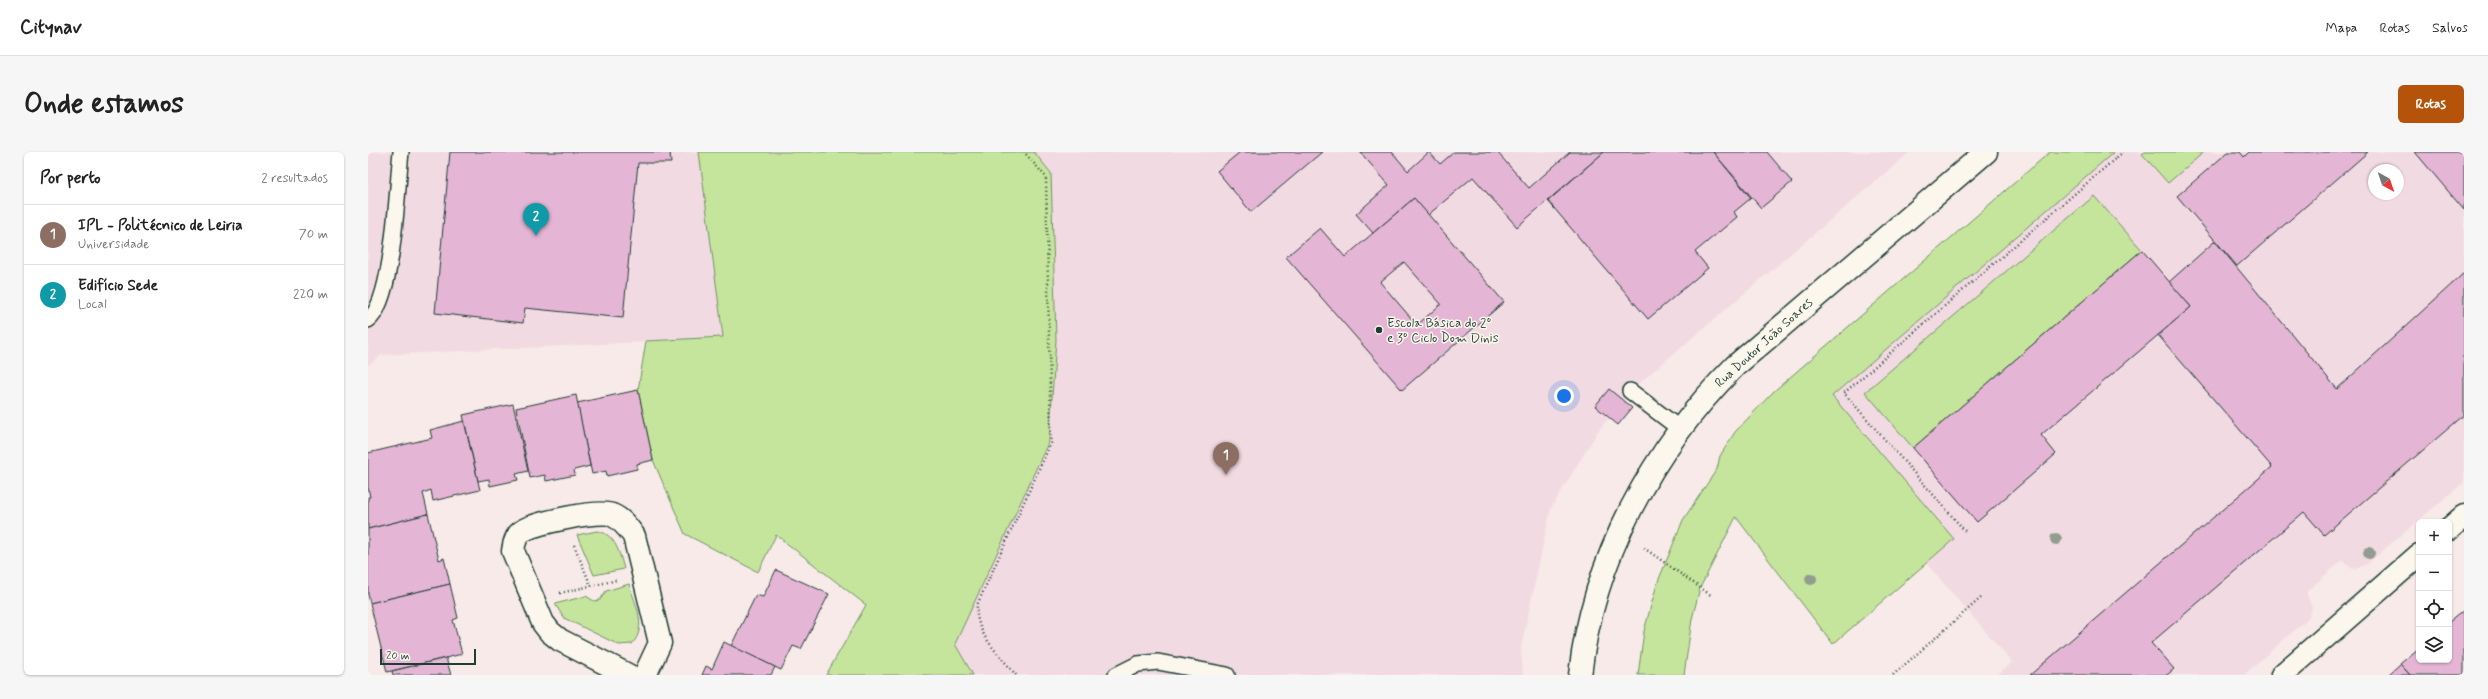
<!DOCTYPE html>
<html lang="pt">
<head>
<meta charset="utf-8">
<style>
	body { margin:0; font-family:Mynerve,sans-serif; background:#f6f6f6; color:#222 }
	.controls { position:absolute; right:12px; bottom:12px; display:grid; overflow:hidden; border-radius:6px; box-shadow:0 1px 3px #0004 }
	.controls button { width:36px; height:36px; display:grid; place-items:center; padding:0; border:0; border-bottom:1px solid #e0e0e0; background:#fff; color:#222; font:20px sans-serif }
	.compass { position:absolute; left:2000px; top:12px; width:36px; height:36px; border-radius:50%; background:#fff; box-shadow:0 1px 3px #0004; rotate:140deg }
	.scale { position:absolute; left:12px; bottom:10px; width:96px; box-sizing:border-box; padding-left:4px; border:2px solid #1f3d34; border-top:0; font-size:11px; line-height:14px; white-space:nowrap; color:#1f3d34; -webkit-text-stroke:3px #fbf7ec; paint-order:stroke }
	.you { position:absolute; left:1196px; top:244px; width:14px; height:14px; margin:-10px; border:3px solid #fff; border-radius:50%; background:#1a73e8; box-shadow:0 0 0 6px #1a73e833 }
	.badge { display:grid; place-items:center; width:26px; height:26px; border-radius:50%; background:#b45309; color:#fff; font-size:13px; font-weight:700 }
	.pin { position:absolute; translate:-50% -33px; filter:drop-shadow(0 1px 2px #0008) }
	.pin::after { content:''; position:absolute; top:21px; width:14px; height:12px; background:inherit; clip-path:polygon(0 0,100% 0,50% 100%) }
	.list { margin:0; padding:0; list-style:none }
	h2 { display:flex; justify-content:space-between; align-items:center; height:52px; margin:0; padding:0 16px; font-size:17px }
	h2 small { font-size:13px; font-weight:400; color:#767676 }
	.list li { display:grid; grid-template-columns:26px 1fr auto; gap:12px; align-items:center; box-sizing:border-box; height:60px; padding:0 16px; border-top:1px solid #e0e0e0 }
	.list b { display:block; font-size:15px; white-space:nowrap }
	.list p { margin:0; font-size:13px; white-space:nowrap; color:#767676 }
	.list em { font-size:13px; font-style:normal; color:#767676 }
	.icon { flex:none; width:22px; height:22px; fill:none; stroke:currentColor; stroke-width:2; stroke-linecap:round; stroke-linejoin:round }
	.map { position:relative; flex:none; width:2096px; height:523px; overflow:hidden; border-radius:6px }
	header { display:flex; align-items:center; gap:24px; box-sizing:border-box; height:56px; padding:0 20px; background:#fff; border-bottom:1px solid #e0e0e0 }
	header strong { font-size:19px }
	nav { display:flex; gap:22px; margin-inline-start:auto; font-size:14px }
	.intro { display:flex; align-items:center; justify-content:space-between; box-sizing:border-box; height:96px; padding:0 24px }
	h1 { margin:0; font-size:28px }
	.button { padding:10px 18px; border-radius:6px; background:#b45309; color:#fff; font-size:14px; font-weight:700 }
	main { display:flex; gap:24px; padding:0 24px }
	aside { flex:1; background:#fff; border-radius:6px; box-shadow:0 1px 3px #0004 }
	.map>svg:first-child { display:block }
</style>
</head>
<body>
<header>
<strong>Citynav</strong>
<nav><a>Mapa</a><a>Rotas</a><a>Salvos</a></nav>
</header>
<div class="intro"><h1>Onde estamos</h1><a class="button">Rotas</a></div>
<main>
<aside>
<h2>Por perto<small>2 resultados</small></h2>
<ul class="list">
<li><span class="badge" style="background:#8d6e63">1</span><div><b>IPL - Politécnico de Leiria</b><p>Universidade</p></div><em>70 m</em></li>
<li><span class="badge" style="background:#0f9aa8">2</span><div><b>Edifício Sede</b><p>Local</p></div><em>220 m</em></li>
</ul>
</aside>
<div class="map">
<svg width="2096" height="523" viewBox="0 0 2096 523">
	<rect width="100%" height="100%" fill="#f7eae8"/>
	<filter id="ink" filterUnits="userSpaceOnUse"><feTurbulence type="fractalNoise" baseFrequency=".025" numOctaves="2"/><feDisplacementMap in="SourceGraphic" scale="8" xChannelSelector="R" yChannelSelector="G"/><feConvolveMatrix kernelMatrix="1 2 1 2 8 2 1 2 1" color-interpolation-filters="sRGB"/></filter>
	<g filter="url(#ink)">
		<g fill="#f2dae3" fill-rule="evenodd">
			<path d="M0 0H331L355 186 14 203 0 213Z"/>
			<path d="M666 0H1542L1262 239 1230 279 1183 356 1153 495 1155 523H605L587 492 681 289 688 188 683 21Z"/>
			<path d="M1682 0H2096V330L1999 412 1988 417 1983 416 1975 408 1953 427 1938 440 1944 456 1940 466 1876 523H1629L1644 510 1558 411 1465 492 1352 304 1367 280 1405 240ZM2006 18H2030V42H2006Z"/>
		</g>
		<g fill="#c5e49c" stroke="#729068">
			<path d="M331 0H666L683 21 688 188 681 289 587 492 605 523H458L498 453 408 383 390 420 317 382 285 308 270 238 278 189 355 185Z"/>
			<path d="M1682 0H1746L1464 244 1586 387 1465 492 1368 365 1332 436 1324 467 1316 523H1270L1276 479 1289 432 1315 368 1349 317 1352 304 1367 280 1405 240Z"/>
			<path d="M1777 0H1836L1800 31 1774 2Z"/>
			<path d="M1726 44 1774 98 1545 296 1497 240Z"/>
			<path d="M229 379C247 381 252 402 256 417L226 423 209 383Z"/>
			<path d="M261 432C267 452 280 475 264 492L251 493 196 466 187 452 218 444 226 449 232 448 238 439Z"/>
		</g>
		<g fill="#e5b5d6" stroke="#1f3d34" fill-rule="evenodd">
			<path d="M82 0H302L303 11H270L255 166 157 156 155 171 67 161Z"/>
			<path d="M872 0H954L883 60 849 19Z"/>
			<path d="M992 0H1024L1040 19 1061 0 1072 12 1086 0H1129L1161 36 1202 0H1236L1149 75 1105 25 1060 63 1046 46 1005 81 988 62 1021 33Z"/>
			<path d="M1236 0H1345L1383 46 1366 60 1369 65 1327 100 1340 116 1280 167 1180 49Z"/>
			<path d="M1345 0H1399L1424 30 1393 56Z"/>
			<path d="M1860 0H1872L1876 5 1881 0H2000L1869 114 1809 44Z"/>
			<path d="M2047 0H2096V58Z"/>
			<path d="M1046 46 1136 150 1034 238 918 105 952 76 977 105ZM1036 110 1073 152 1049 173 1012 130Z"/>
			<path d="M1847 89 1969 237 2096 121V263L1956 383 1936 360 1783 491 1806 517 1799 523H1662L1904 315 1790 183 1823 155 1801 130Z"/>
			<path d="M1774 98 1823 155 1673 283 1688 302 1609 370 1545 296Z"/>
			<path d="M1241 237 1264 256 1250 273 1227 254Z"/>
			<path d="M270 238 285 308 269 312V317L239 324 238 319 224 322 209 251Z"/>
			<path d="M208 243 222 314 206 318 207 323 178 329 177 323 162 326 148 256Z"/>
			<path d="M145 252 160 319 148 322 150 328 122 334 121 327 110 329 95 263Z"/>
			<path d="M96 269 112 338 65 349 63 338 55 341 60 362 0 377V345H2L0 335V301L64 286 62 278Z"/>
			<path d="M60 362 71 408 76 406 82 432 2 451 0 442V377Z"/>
			<path d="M408 418 461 442 433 497 425 494 413 518 363 494 388 443 395 445Z"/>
			<path d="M82 432 90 466 85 468 94 502 19 520 2 451Z"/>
			<path d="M2096 458V523H2042L2032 512 2051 496V508H2081V470Z"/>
			<path d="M356 490 407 515 403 523H334L338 514 344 517Z"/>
			<path d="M78 506 83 523H25L24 519Z"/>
			<path d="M2032 512 2042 523H2020Z"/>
		</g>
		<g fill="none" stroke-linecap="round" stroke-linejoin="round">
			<defs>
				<g id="service">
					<path d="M0 168C26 149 29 34 33 0"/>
					<path d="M1262 239 1312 277"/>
					<path d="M748 523 770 512 790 510 859 523"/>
				</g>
				<g id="minor">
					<path d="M2081 377 2096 364"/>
					<path d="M260 523 192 488 182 480 175 471 145 399C146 391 148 382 156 378 169 371 232 357 244 363 254 367 260 376 266 384L292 491 277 523"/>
					<path d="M1914 523 2051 403"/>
				</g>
				<path id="secondary" d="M1212 523C1225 406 1285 296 1367 214L1618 0"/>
			</defs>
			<use href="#service" stroke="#1f3d34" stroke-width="18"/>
			<use href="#minor" stroke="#1f3d34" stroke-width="25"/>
			<use href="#secondary" stroke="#1f3d34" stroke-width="25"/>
			<g stroke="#1f3d34" stroke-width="2.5" stroke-dasharray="1 3" stroke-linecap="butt">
				<path d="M1597 379 1476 241 1755 0"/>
				<path d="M206 393 223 434"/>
				<path d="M1276 396 1344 444"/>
				<path d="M192 441 249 428"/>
				<path d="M648 523C631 502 606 481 609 453L683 291 678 25 656 0"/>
				<path d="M1525 523 1614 445"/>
			</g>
			<use href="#service" stroke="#fbf7ec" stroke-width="15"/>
			<use href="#minor" stroke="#fbf7ec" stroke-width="22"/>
			<use href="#secondary" stroke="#fbf7ec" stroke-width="22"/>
		</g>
		<g fill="#929d91">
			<circle cx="1688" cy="387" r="6"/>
			<circle cx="2001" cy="401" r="6"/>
			<circle cx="1443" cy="427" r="6"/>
		</g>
	</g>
	<circle fill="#1f3d34" stroke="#fbf7ec" stroke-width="1.5" cx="1011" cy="178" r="4"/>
	<g text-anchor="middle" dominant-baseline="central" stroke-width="3" stroke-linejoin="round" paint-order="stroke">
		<g font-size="13" fill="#1f3d34" stroke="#fbf7ec" text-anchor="start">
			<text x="1019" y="171">Escola Básica do 2º<tspan x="1019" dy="15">e 3º Ciclo Dom Dinis</tspan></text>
		</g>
		<g font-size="13" fill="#1f3d34" stroke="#fbf7ec">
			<text transform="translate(1396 191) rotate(-42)">Rua Doutor João Soares</text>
		</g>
	</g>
</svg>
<div class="controls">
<button>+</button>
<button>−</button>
<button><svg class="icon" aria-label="locate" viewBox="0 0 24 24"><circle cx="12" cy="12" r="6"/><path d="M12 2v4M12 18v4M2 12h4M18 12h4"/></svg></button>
<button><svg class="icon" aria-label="layers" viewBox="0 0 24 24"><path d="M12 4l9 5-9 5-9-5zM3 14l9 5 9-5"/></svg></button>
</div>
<svg class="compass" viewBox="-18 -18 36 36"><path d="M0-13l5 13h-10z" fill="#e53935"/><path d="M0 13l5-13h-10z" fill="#767676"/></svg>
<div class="scale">20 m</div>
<div class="you"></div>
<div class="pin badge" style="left:858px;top:323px;background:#8d6e63">1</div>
<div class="pin badge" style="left:168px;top:84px;background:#0f9aa8">2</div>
</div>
</main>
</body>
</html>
